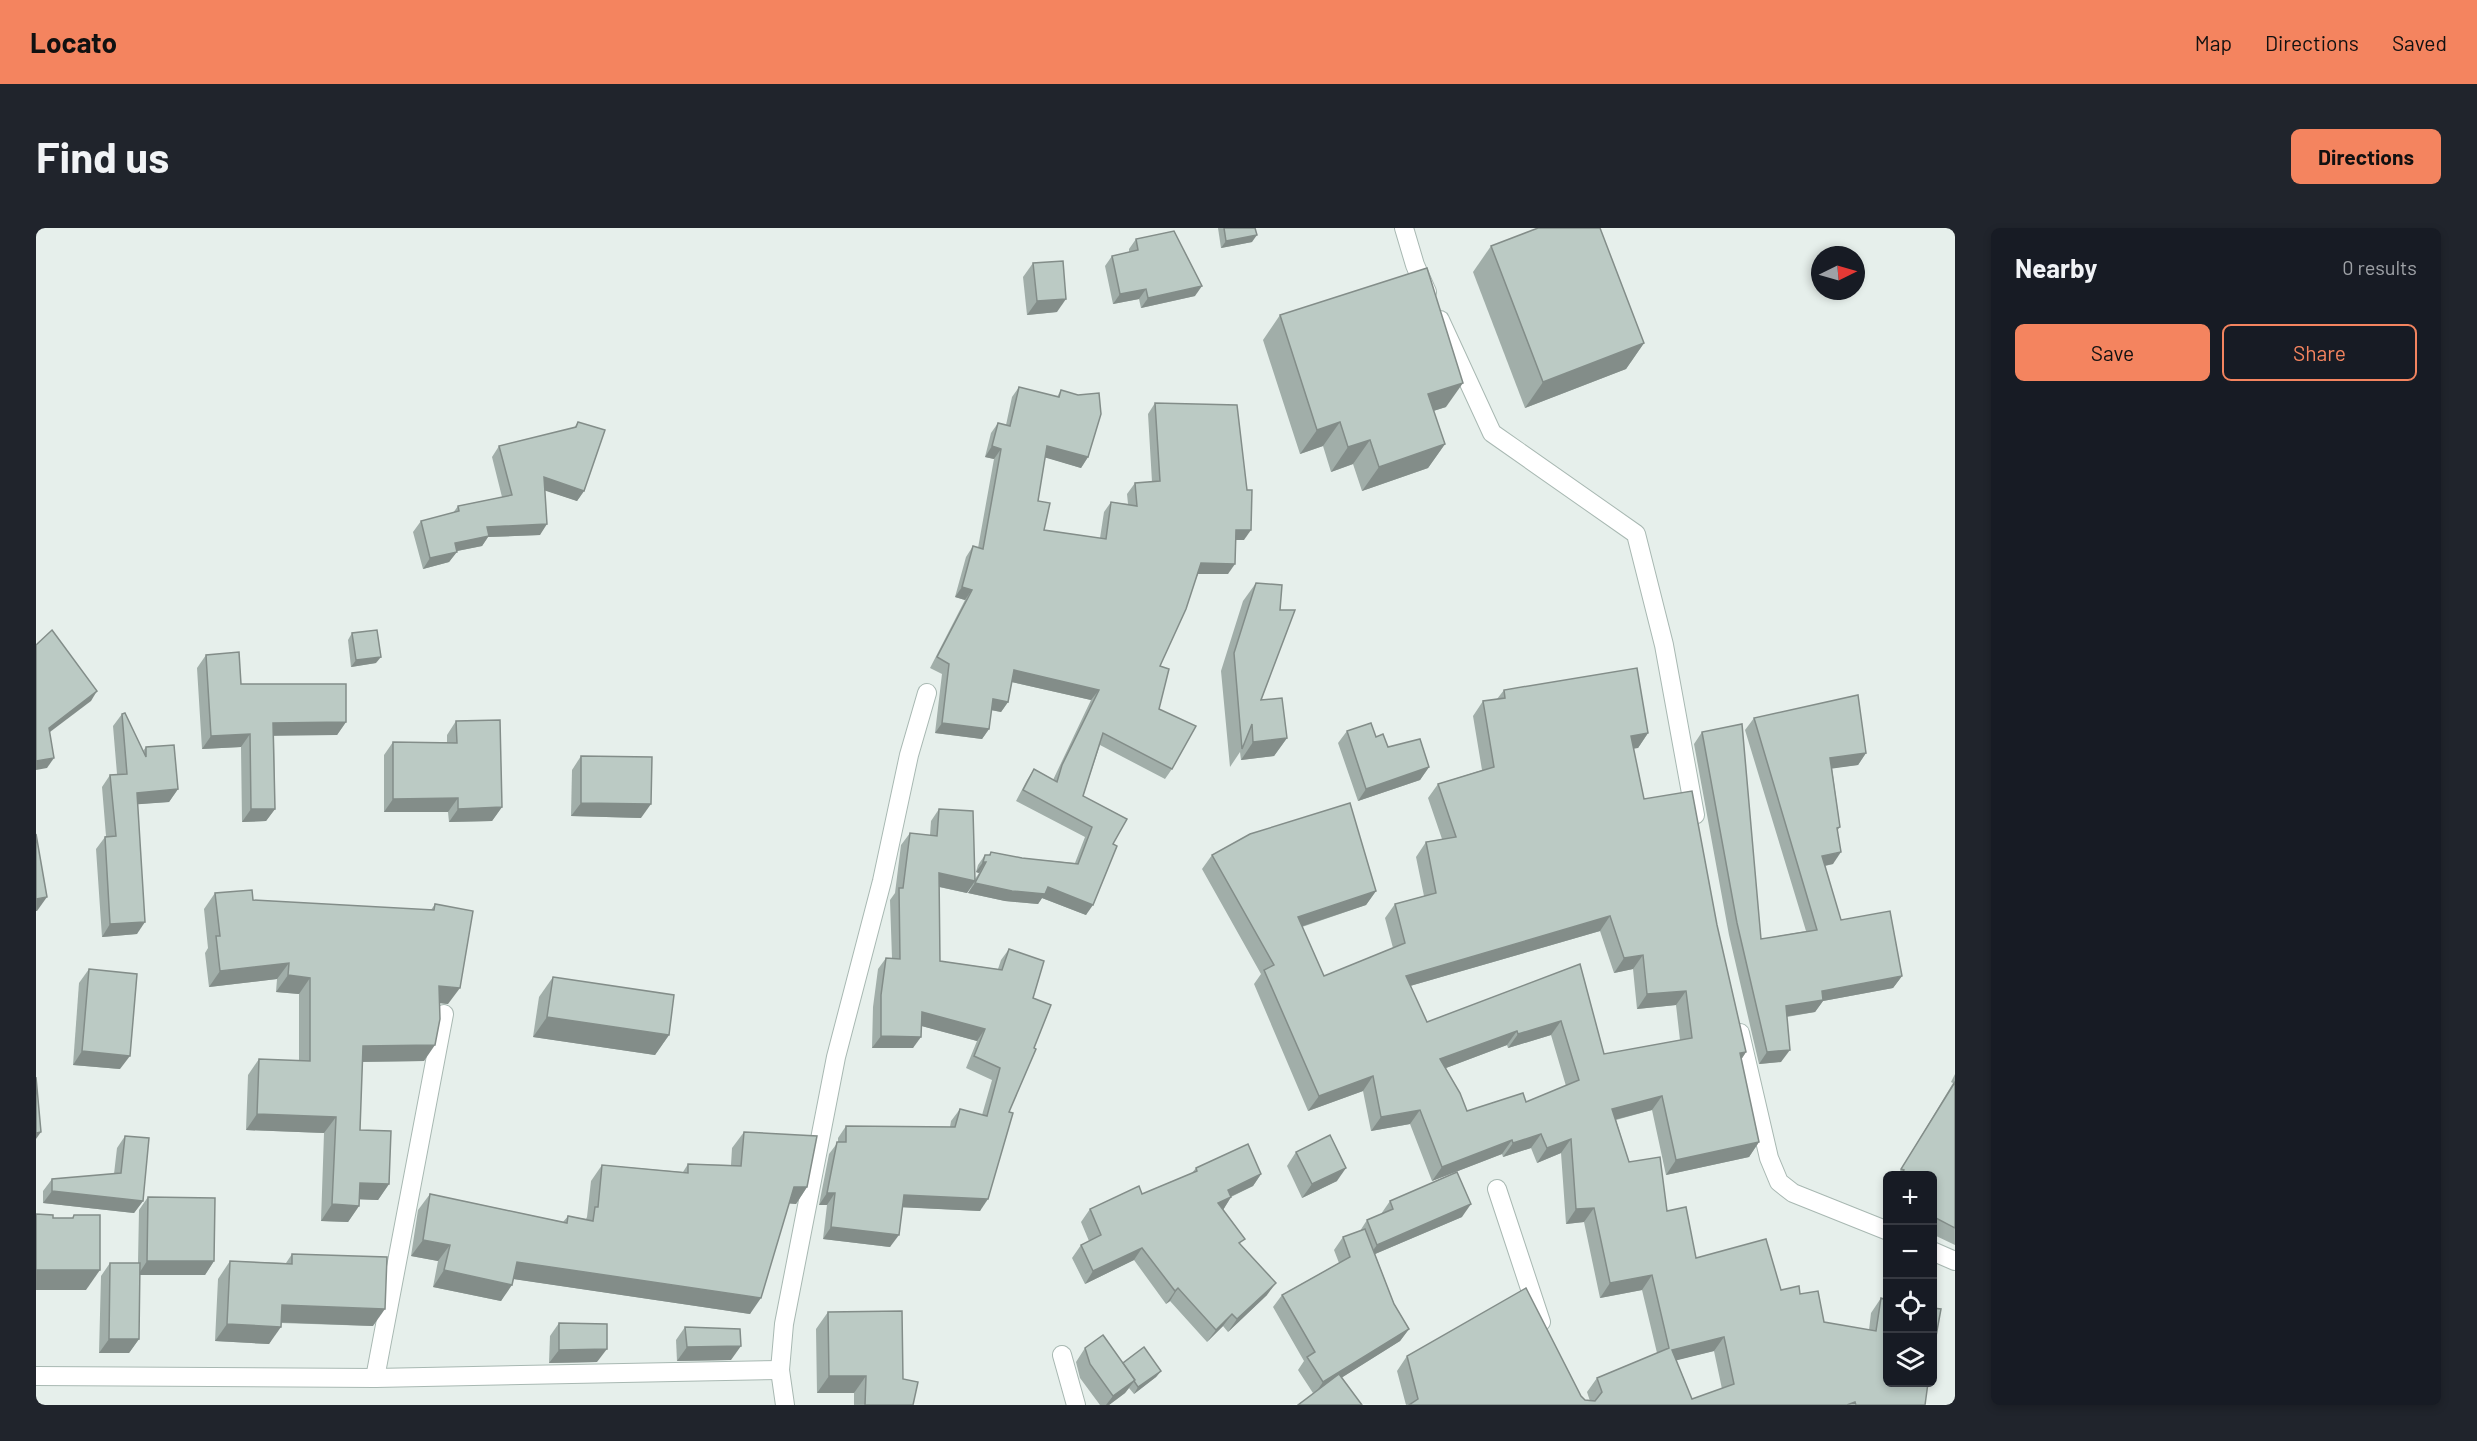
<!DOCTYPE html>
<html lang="en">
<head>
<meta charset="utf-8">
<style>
	body { margin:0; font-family:Barlow,sans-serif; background:#20242c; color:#f1f3f6 }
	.controls { position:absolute; right:18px; bottom:18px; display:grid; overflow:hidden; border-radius:9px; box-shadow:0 3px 9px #0003 }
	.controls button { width:54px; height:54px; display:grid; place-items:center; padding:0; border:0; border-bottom:2px solid #363941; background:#171b24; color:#f1f3f6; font:30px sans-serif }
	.compass { position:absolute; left:1775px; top:18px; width:54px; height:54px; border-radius:50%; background:#171b24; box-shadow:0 3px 9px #0003; rotate:85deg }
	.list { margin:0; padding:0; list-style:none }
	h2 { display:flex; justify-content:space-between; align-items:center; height:78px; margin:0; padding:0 24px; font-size:26px }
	h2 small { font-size:20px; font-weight:400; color:#9ea1a6 }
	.actions { display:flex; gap:12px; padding:18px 24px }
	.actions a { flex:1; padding:14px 0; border:2px solid #f4845f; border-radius:9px; text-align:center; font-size:21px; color:#f4845f }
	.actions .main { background:#f4845f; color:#111 }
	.icon { flex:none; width:33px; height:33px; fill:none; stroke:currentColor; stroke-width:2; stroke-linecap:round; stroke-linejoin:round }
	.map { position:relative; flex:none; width:1919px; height:1177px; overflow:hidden; border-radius:9px }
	header { display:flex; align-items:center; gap:36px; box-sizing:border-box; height:84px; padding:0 30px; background:#f4845f; color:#111 }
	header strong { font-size:28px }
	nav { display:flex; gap:33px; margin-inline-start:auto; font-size:21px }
	.intro { display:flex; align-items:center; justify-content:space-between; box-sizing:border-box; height:144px; padding:0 36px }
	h1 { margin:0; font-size:42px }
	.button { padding:15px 27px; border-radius:9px; background:#f4845f; color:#111; font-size:21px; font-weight:700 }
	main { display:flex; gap:36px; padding:0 36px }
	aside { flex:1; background:#171b24; border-radius:9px; box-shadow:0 3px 9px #0003 }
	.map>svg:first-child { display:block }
</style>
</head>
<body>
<header>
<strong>Locato</strong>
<nav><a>Map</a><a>Directions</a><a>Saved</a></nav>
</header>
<div class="intro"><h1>Find us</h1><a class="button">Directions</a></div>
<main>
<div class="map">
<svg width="1919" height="1177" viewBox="0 0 1919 1177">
	<rect width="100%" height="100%" fill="#e6efeb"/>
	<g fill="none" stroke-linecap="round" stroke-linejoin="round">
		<defs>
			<g id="minor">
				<path d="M1368 0 1379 37 1391 64"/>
				<path d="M1404 92 1456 205 1600 306 1628 417 1659 587"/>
				<path d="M1704 805 1733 930 1743 954 1757 965 1852 1003"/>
				<path d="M1461 961 1505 1094"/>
				<path d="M1896 1023 1919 1033"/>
				<path d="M1026 1127 1040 1177"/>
				<path d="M0 1148 339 1150 744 1142"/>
				<path d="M339 1150 408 786"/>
				<path d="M749 1177 744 1142 748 1096 800 829 846 653 873 527 891 465"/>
			</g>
		</defs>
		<use href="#minor" stroke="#a8b8b2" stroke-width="20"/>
		<use href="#minor" stroke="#fff" stroke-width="18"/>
	</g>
	<g fill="#a1aea9" fill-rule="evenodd">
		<path d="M1182 0H1219L1216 14 1185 20Z"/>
		<path d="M1100 11 1159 68 1105 80 1103 71 1077 76 1069 38 1076 28 1093 24V21Z"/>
		<path d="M1455 18 1608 115 1590 141 1489 180 1437 44Z"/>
		<path d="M997 35 1021 84 991 87 987 49Z"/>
		<path d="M1244 87 1410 179 1397 183 1409 216 1392 240 1326 263 1317 236 1295 244 1287 218 1264 226 1227 112Z"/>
		<path d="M983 159 1021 169 1025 162 1052 229 1045 240 1009 229 1002 273 1008 302 1064 310 1068 284 1075 274 1092 276 1091 266 1099 255 1116 254 1112 186 1119 175 1208 312H1199L1192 346H1162L1124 438 1123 481 1136 541 1129 551 1064 517 1047 568 1077 616 1050 687 1006 670 1002 676 969 673 932 665 936 658 931 665 903 659 904 733 962 741 965 732 973 721 997 770 973 884 944 983 866 979 854 1019 787 1011 791 977H783L793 926 802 914V910L810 898 914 899 915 893 924 881 946 887 956 852 930 840 941 813 886 798 877 820H836L837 779 842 741 850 730H856L854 672 859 665 865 617 874 605 894 607 895 593 903 581 939 651 943 645 940 644 942 637 949 627H953L955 624 986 630 1039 635 1049 609 980 573 991 552 998 541 1017 552 1055 472 976 454 972 474 965 484 955 482 953 501 946 511 899 505 906 446 894 440 929 372 919 369 930 329 937 318 942 320 958 231 949 229 955 205 962 195 970 197 976 169Z"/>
		<path d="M542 194 548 263 541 273 509 262 504 307 452 309 446 318 421 323 413 334 387 341 377 304 385 293 417 285 422 278 466 269 456 229 463 218 538 200Z"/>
		<path d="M1220 355 1225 472 1251 510 1238 528 1205 532 1204 524 1194 539 1185 443 1207 373Z"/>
		<path d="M316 405 340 435 315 439 312 412Z"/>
		<path d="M170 427 205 456 310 494 301 507H238L239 581 230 593 206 594 205 519 166 521 161 440Z"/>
		<path d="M1468 462 1612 505 1602 520H1597L1608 571 1681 697 1710 824 1705 832 1723 914 1713 929 1630 947 1616 882 1580 892 1593 934 1631 983 1660 1030 1745 1062 1764 1066 1788 1094 1833 1102 1835 1085 1845 1070 1889 1177H1370L1361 1143 1371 1128 1545 1168 1549 1172 1554 1173 1551 1164 1561 1150 1621 1125 1606 1062 1564 1070 1548 994 1530 996 1525 925 1501 935 1495 920 1467 929 1466 926 1396 953 1374 896 1335 903 1327 863 1272 883 1218 756 1225 746 1166 641 1176 627 1340 663 1330 677 1266 699 1288 748 1357 720 1349 690 1359 676 1388 668 1380 629 1390 614 1406 611 1392 570 1402 556 1446 542 1437 488 1447 473 1461 471ZM1564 703 1578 745 1597 741 1601 781 1640 777 1644 812 1568 826 1544 736 1391 794 1374 758ZM1515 807 1530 858 1490 874 1431 883 1410 840 1471 817 1472 820ZM1678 1123 1686 1161 1656 1171 1640 1132Z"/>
		<path d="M86 486 107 523 110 519 142 561 133 574 102 576 101 706 66 709 60 621 69 609 70 608 66 559 74 547 81 546 77 498Z"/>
		<path d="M1718 490 1830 525 1822 537 1796 540 1804 599 1801 603 1797 636 1789 638 1805 692 1866 748 1857 760 1787 773 1779 784 1751 789 1745 834 1723 836 1693 707 1658 516 1666 504 1725 711 1770 703 1709 502Z"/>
		<path d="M420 493 466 579 456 593 413 594 412 584H348V527L357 514H411V507Z"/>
		<path d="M1311 503 1340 509 1352 519 1393 539 1384 552 1322 573 1302 515Z"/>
		<path d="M545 528 605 590 535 588 536 542Z"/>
		<path d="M179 665 217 672 395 682 399 676 412 776 404 775 388 833 326 834 324 902 353 956 342 972 323 971V978L312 994 285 993 288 905 210 902 212 847 223 831 263 833V766L240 764 241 751 173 759 169 725 172 720 168 681Z"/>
		<path d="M53 741 84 841 37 837 43 755Z"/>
		<path d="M517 749 633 807 619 827 497 809 503 769Z"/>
		<path d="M1919 846V1017L1896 1006V948H1861L1917 855 1915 854Z"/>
		<path d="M708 904 771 959 760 976 753 975 714 1086 478 1051 465 1073 397 1059 402 1033 375 1028 382 982 394 966 527 994 532 988 550 991 551 989 555 953 566 937 647 944 652 936 695 937 696 920Z"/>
		<path d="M89 908 107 973 98 985 7 975V963L16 951 78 946 81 920Z"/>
		<path d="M1260 924 1301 953 1266 970 1251 938Z"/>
		<path d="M1160 940 1225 946 1217 958 1195 969 1187 982 1231 1067 1192 1104 1187 1098 1171 1114 1134 1073 1130 1076 1098 1032 1049 1056 1036 1030 1045 1017 1053 1013 1045 994 1054 981 1106 966 1156 945Z"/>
		<path d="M112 969 178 1033 169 1047H103V1111L93 1125H63L65 1048 74 1035H102L103 982Z"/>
		<path d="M1851 970V982L1847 979Z"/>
		<path d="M1354 973 1426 989 1339 1026 1358 1076 1373 1101 1364 1113 1305 1150 1277 1165 1262 1142 1268 1133 1237 1079 1246 1067 1303 1035 1298 1022 1307 1009 1324 1003 1331 992 1345 986Z"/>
		<path d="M256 1026 337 1098 245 1095 233 1116 179 1113 182 1051 194 1033 250 1035Z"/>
		<path d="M792 1084 867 1151 877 1177H818V1165H781L780 1101Z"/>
		<path d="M523 1095 561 1134 513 1135 514 1108Z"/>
		<path d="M649 1099 695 1132 641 1133 640 1112Z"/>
		<path d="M1049 1120 1087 1135 1125 1143 1120 1149 1098 1166 1093 1160 1089 1165 1073 1177H1064L1044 1150 1040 1134Z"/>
	</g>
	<g fill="#838d89">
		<path d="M1221 7 1216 14 1185 20 1190 13Z"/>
		<path d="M1166 58 1159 68 1105 80 1112 70Z"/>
		<path d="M1110 61 1103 71 1077 76 1084 66Z"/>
		<path d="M1030 71 1021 84 991 87 1001 73Z"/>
		<path d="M1608 115 1590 141 1489 180 1507 154Z"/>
		<path d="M1427 155 1410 179 1375 190 1392 166Z"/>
		<path d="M1304 194 1287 218 1264 226 1281 202Z"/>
		<path d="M1334 212 1317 236 1295 244 1312 219Z"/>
		<path d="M1409 216 1392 240 1326 263 1343 239Z"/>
		<path d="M956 218 965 221 958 231 949 229Z"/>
		<path d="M1011 218 1052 229 1045 240 1004 228Z"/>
		<path d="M508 249 548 263 541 273 501 260Z"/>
		<path d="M511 296 504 307 452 309 446 318 411 325 419 315 451 299Z"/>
		<path d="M1200 302H1215L1208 312H1192Z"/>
		<path d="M421 324 413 334 387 341 394 330Z"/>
		<path d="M1165 335 1199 336 1192 346H1158Z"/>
		<path d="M926 359 936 362 929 372 919 369Z"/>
		<path d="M345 429 340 435 315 439 320 432Z"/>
		<path d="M978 442 1063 462 1055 472 971 453Z"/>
		<path d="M61 463 55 473 6 510 13 500Z"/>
		<path d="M957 471 972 474 965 484 950 481Z"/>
		<path d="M310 494 301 507 228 508 237 495Z"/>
		<path d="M906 495 953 501 946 511 899 505Z"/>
		<path d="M1612 505 1602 520 1585 523 1595 508Z"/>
		<path d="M214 506 205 519 166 521 175 508Z"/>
		<path d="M1251 510 1238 528 1205 532 1217 514Z"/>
		<path d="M1830 525 1822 537 1786 542 1794 530Z"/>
		<path d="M18 530 11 540 0 542V533Z"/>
		<path d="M1393 539 1384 552 1322 573 1330 561Z"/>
		<path d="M142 561 133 574 92 577 101 565Z"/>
		<path d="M422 570 412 584H348L357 571Z"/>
		<path d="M545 575 615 576 605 590 535 588Z"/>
		<path d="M466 579 456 593 413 594 422 581Z"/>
		<path d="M215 581H239L230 593 206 594Z"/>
		<path d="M1805 624 1797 636 1777 640 1786 628Z"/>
		<path d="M947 634H950L943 645 940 644Z"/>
		<path d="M903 645 939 653 931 665 895 657Z"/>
		<path d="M939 655 1012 659 1057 677 1050 687 1006 670 1002 676 969 673 932 665Z"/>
		<path d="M1340 663 1330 677 1252 703 1262 689Z"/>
		<path d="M11 669 1 683H0V671Z"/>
		<path d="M1574 688 1564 703 1360 762 1370 748Z"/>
		<path d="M109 694 101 706 66 709 74 696Z"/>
		<path d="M1607 727 1597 741 1578 745 1588 730Z"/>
		<path d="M253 735 241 751 173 759 184 743Z"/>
		<path d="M252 747 274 750 263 766 240 764Z"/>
		<path d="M1866 748 1857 760 1787 773 1779 784 1741 790 1750 778 1786 763Z"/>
		<path d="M403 758 424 760 412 776 392 774Z"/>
		<path d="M1650 763 1640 777 1601 781 1611 766Z"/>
		<path d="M886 784 949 801 941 813 878 796Z"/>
		<path d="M511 789 633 807 619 827 497 809Z"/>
		<path d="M1525 793 1515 807 1472 820 1482 806Z"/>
		<path d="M1481 803 1471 817 1394 846 1404 831Z"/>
		<path d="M845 808 885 809 877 820H836Z"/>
		<path d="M399 817 388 833 316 834 327 818Z"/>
		<path d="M1754 822 1745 834 1723 836 1731 824Z"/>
		<path d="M46 823 94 828 84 841 37 837Z"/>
		<path d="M1710 824 1700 839 1704 825Z"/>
		<path d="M1337 848 1327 863 1272 883 1283 868Z"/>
		<path d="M1626 868 1616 882 1566 895 1576 881Z"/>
		<path d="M1384 882 1374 896 1335 903 1345 889Z"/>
		<path d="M221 886 300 889 288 905 210 902Z"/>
		<path d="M5 904 0 911V905Z"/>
		<path d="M1505 906 1495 920 1467 929 1477 915Z"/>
		<path d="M1535 911 1525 925 1501 935 1511 920Z"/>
		<path d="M1476 912 1466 926 1396 953 1406 939Z"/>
		<path d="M1723 914 1713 929 1630 947 1640 932Z"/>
		<path d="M1310 940 1301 953 1266 970 1276 956Z"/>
		<path d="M1225 946 1217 958 1183 974 1192 962Z"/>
		<path d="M324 955 353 956 342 972 313 971Z"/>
		<path d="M758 959H771L760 976 746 975Z"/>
		<path d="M16 963 107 973 98 985 7 975Z"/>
		<path d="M791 965H799L791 977H783Z"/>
		<path d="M868 967 952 971 944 983 860 979Z"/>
		<path d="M1195 969 1187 982 1182 975Z"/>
		<path d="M296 976 323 978 312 994 285 993Z"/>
		<path d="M1435 976 1426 989 1332 1029 1341 1017Z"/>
		<path d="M1558 980 1548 994 1530 996 1540 981Z"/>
		<path d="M795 999 863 1007 854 1019 787 1011Z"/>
		<path d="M387 1012 414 1017 402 1033 375 1028Z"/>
		<path d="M1106 1020 1098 1032 1049 1056 1057 1043Z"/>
		<path d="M111 1033H178L169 1047H102Z"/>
		<path d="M481 1034 725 1070 714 1086 470 1050Z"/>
		<path d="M0 1042H64L50 1062H0Z"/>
		<path d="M408 1042 476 1057 465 1073 397 1059Z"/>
		<path d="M1616 1047 1606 1062 1564 1070 1574 1055Z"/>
		<path d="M1240 1055 1231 1067 1192 1104 1201 1091Z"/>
		<path d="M1142 1060 1134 1073 1130 1076 1139 1063Z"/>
		<path d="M246 1077 349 1081 337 1098 234 1094Z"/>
		<path d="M1196 1086 1187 1098 1171 1114 1180 1102Z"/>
		<path d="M191 1096 245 1099 233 1116 179 1113Z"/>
		<path d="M1373 1101 1364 1113 1278 1167 1287 1154Z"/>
		<path d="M1688 1109 1678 1123 1626 1136 1636 1122Z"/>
		<path d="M73 1111H103L93 1125H63Z"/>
		<path d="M705 1118 695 1132 641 1133 651 1119Z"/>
		<path d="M571 1121 561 1134 513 1135 523 1122Z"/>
		<path d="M1125 1143 1120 1149 1098 1166 1102 1159Z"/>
		<path d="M793 1148H830L818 1165H781Z"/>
		<path d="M1099 1152 1089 1165 1073 1177H1070L1077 1168Z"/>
	</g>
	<g fill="#bbcac4" stroke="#838d89" stroke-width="1.5" fill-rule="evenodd">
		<path d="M1188 0H1219L1221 7 1190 13Z"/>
		<path d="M1502 0H1564L1608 115 1507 154 1455 18Z"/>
		<path d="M1138 3 1166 58 1112 70 1110 61 1084 66 1076 28 1102 22 1100 11Z"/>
		<path d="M1027 33 1030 71 1001 73 997 35Z"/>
		<path d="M1391 40 1427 155 1392 166 1409 216 1343 239 1334 212 1312 219 1304 194 1281 202 1244 87Z"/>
		<path d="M983 159 1023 169 1025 162 1042 167 1063 165 1065 186 1052 229 1011 218 1002 273 1014 275 1008 302 1070 311 1075 274 1101 278 1099 255 1124 253 1119 175 1201 177 1211 262H1216L1215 302H1200L1199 336 1165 335 1150 381 1124 438 1133 441 1123 481 1160 498 1136 541 1067 505 1047 568 1091 591 1077 616 1081 618 1057 677 1012 659 1009 666 976 663 939 655 950 634H947L949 627H954L955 624 986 630 1042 636 1056 599 987 562 998 541 1021 554 1026 537 1063 462 978 442 972 474 957 471 953 501 906 495 913 436 901 429 936 362 926 359 937 318 947 321 965 221 956 218 962 195 974 198Z"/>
		<path d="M542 194 569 202 548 263 508 249 511 296 451 299 453 308 419 315 421 324 394 330 385 293 423 283 422 278 476 267 463 218 540 199Z"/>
		<path d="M1220 355 1246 357 1244 382H1259L1225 472 1246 470 1251 510 1217 514 1216 496 1206 521 1198 425Z"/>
		<path d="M16 402 61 463 13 500 18 530 0 533V417Z"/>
		<path d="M341 402 345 429 320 432 316 405Z"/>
		<path d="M203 424 205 456H310V494L237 495 239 581H215L214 506 175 508 170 427Z"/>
		<path d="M1601 440 1612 505 1595 508 1608 571 1656 563 1681 697 1710 824 1704 825 1723 914 1640 932 1626 868 1576 881 1593 934 1624 929 1631 983 1650 979 1660 1030 1730 1011 1745 1062 1763 1058 1764 1066 1782 1063 1788 1094 1840 1103 1845 1070 1851 1072V1155H1892L1889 1177H1820L1819 1174 1811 1177H1373L1382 1171 1371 1128 1490 1060 1545 1168 1549 1172 1559 1173 1566 1164 1561 1150 1633 1120 1616 1047 1574 1055 1558 980 1540 981 1535 911 1511 920 1505 906 1477 915 1476 912 1406 939 1384 882 1345 889 1337 848 1283 868 1228 742 1238 737 1176 627 1214 606 1314 575 1340 663 1262 689 1288 748 1369 715 1359 676 1400 665 1390 614 1420 609 1402 556 1458 539 1447 473 1469 470 1468 462ZM1574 688 1588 730 1607 727 1611 766 1650 763 1656 810 1568 826 1544 736 1391 794 1370 748ZM1525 793 1543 852 1490 874 1487 865 1431 883 1424 865 1404 831 1481 803 1482 806ZM1688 1109 1698 1156 1656 1171 1636 1122Z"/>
		<path d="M1822 467 1830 525 1794 530 1804 599 1801 600 1805 624 1786 628 1805 692 1854 683 1866 748 1786 763 1787 772 1750 778 1754 822 1731 824 1701 695 1666 504 1706 496 1725 711 1781 702 1718 490Z"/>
		<path d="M89 485 110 529V519L138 517 142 561 101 565 109 694 74 696 69 609 80 608 74 547 91 546 86 486Z"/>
		<path d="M464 492 466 579 422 581V570L357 571V514L421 515 420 493Z"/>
		<path d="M1335 495 1340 509 1347 506 1352 519 1384 511 1393 539 1330 561 1311 503Z"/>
		<path d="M545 528 616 529 615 576 545 575Z"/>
		<path d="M903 581 937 583 939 653 903 645 904 733 966 742 973 721 1008 733 997 770 1015 777 998 820 1000 821 973 884 977 885 952 971 868 967 863 1007 795 999 799 965H791L801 914H810V898L919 899 924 881 951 888 964 840 938 828 949 801 886 784 885 809 845 808V767L850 730 864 731 863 660H867L874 605 901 608Z"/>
		<path d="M0 606 11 669 0 671Z"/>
		<path d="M216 662 217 672 398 682 399 676 437 683 424 760 403 758 404 791 399 817 327 818 324 902 355 903 353 956 324 955 323 978 296 976 300 889 221 886 223 831 274 833V750L252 747 253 735 184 743 180 708H184L179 665Z"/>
		<path d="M53 741 101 746 94 828 46 823Z"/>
		<path d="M517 749 638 767 633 807 511 789Z"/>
		<path d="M0 849 5 904 0 905Z"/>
		<path d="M1919 854V1000L1896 988V948H1865L1868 942 1865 941Z"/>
		<path d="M708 904 781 908 771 959H758L725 1070 481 1034 476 1057 408 1042 414 1017 387 1012 394 966 531 995 532 988 557 993 559 979H562L566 937 652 945V936L705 938Z"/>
		<path d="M1294 907 1310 940 1276 956 1260 924Z"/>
		<path d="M89 908 113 910 107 973 16 963V951L85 945Z"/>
		<path d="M1212 916 1225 946 1192 962 1195 969 1182 975 1209 1011 1203 1015 1240 1055 1201 1091 1196 1086 1180 1102 1142 1060 1139 1063 1106 1020 1057 1043 1045 1017 1065 1007 1054 981 1103 958 1106 966 1161 943 1160 940Z"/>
		<path d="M1421 944 1435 976 1341 1017 1331 992 1357 981 1354 973Z"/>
		<path d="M112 969 179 970 178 1033H111Z"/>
		<path d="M0 986 17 987V990H37L38 987H64V1042H0Z"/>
		<path d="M1329 1001 1358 1076 1373 1101 1287 1154 1271 1129 1279 1124 1246 1067 1314 1029 1307 1009Z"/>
		<path d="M256 1026 351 1029 349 1081 246 1077 245 1099 191 1096 194 1033 256 1036Z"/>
		<path d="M74 1035H104L103 1111H73Z"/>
		<path d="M1896 1080 1905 1081 1896 1130Z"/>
		<path d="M866 1083 867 1151 882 1154 877 1177H829L830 1148H793L792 1084Z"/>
		<path d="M523 1095 571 1096V1121L523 1122Z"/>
		<path d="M649 1099 704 1101 705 1118 651 1119Z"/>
		<path d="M1067 1107 1099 1152 1077 1168 1054 1136 1049 1120Z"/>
		<path d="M1108 1119 1125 1143 1102 1159 1098 1153 1099 1152 1087 1135Z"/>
		<path d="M1303 1146 1326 1177H1262Z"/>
	</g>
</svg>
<div class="controls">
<button>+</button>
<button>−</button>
<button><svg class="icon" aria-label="locate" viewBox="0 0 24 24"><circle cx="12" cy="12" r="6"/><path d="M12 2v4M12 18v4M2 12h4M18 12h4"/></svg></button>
<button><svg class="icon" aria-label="layers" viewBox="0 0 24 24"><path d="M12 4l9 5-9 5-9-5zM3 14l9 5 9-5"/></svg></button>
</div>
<svg class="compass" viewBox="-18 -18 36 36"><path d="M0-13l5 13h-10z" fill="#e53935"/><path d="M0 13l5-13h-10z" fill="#9ea1a6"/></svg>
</div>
<aside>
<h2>Nearby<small>0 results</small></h2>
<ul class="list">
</ul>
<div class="actions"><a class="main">Save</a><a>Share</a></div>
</aside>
</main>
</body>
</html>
